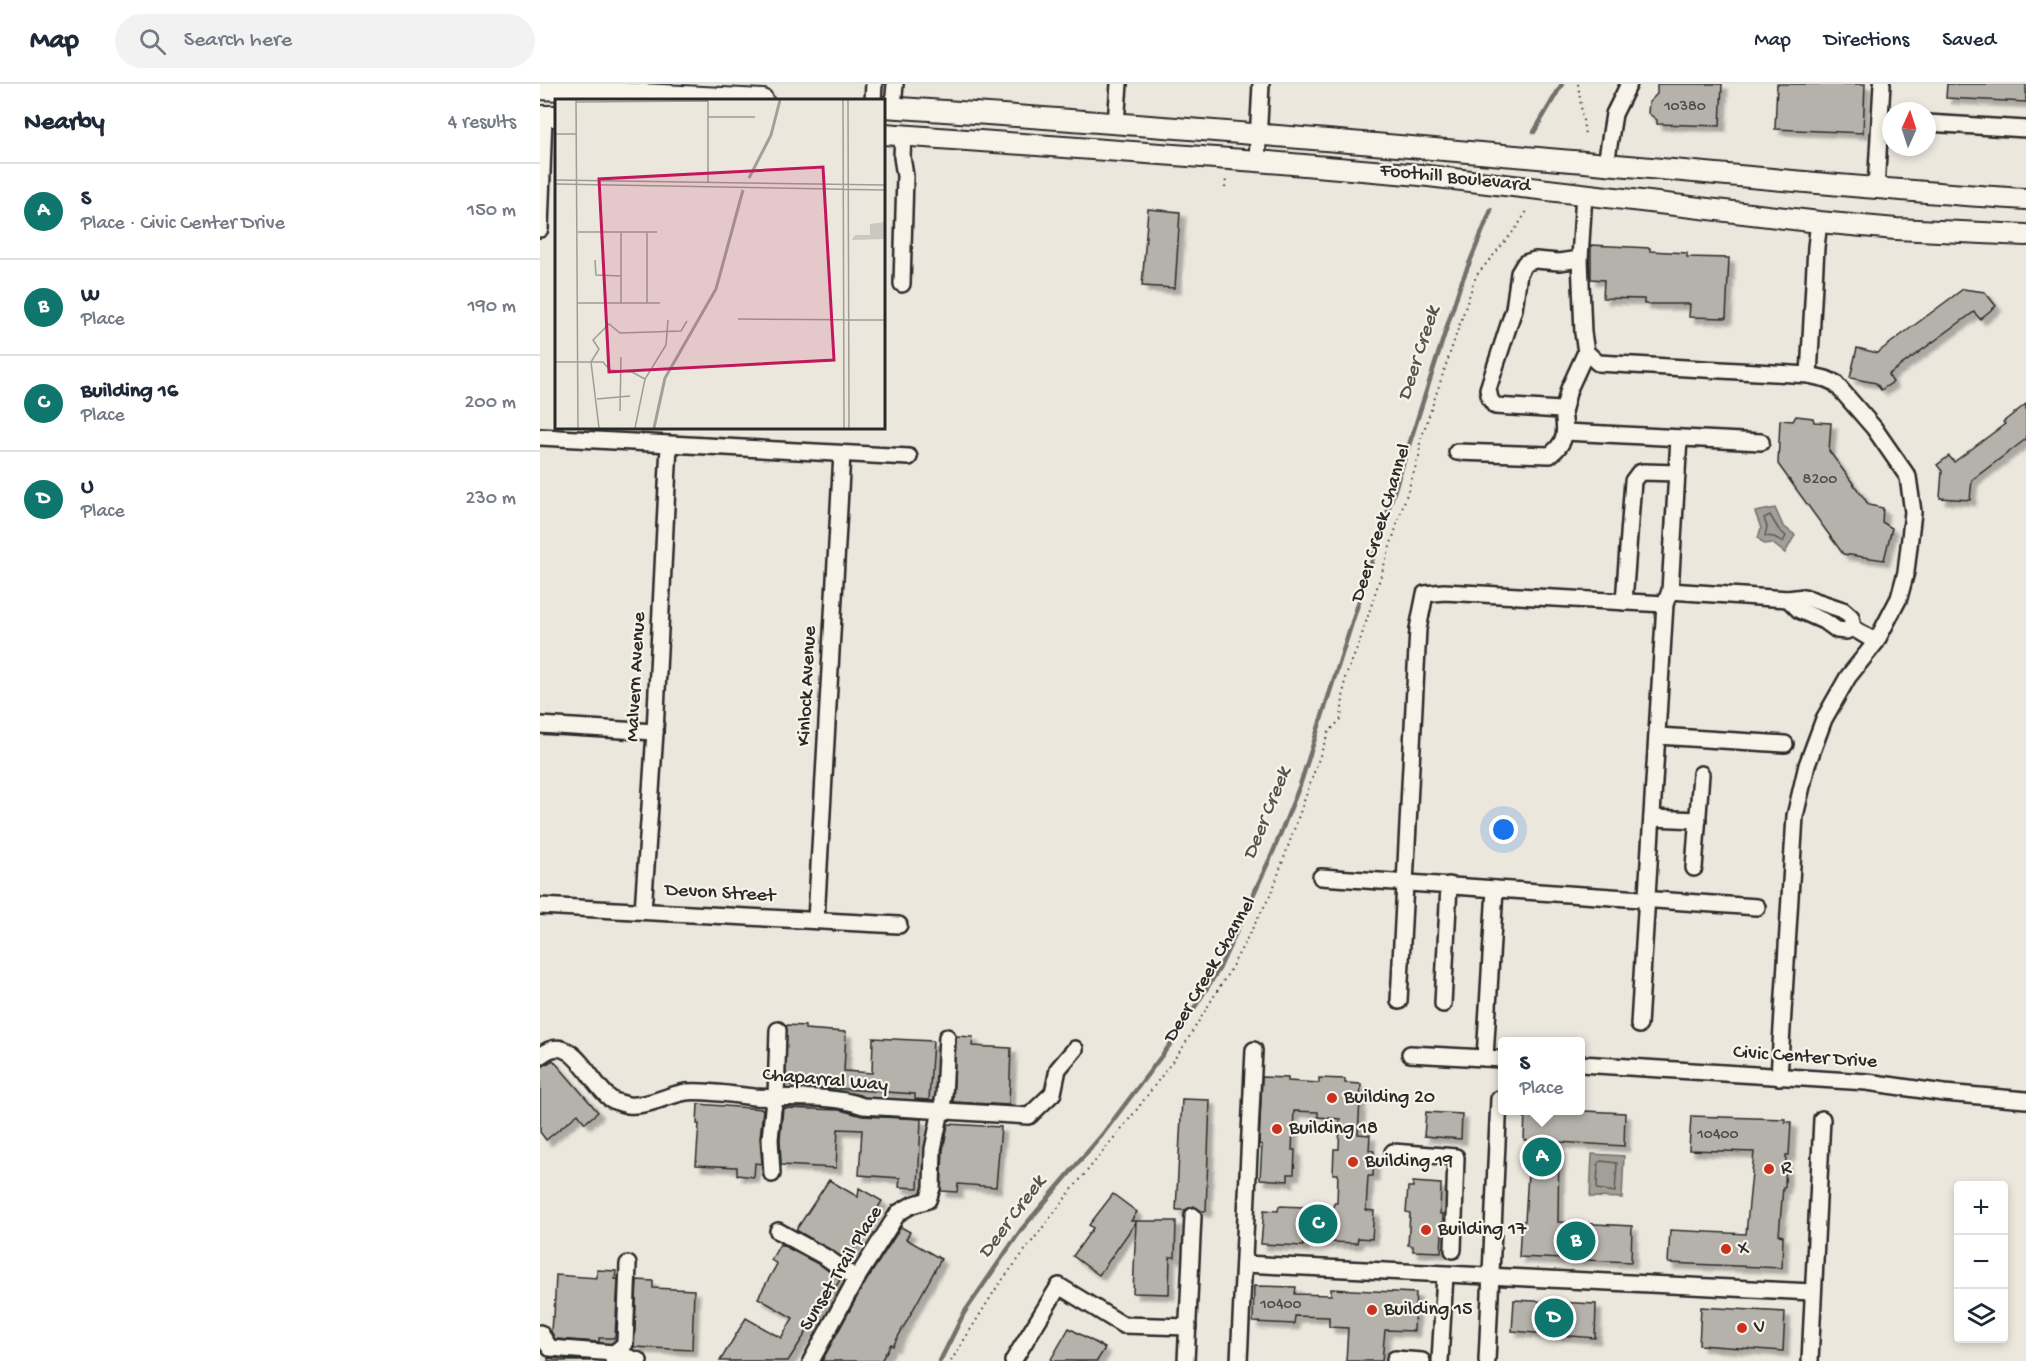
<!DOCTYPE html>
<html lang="en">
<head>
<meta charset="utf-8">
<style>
	body { margin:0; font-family:"Gochi Hand",sans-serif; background:#f2f2f3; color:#1f2937 }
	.controls { position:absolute; right:18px; bottom:18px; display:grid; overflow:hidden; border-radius:6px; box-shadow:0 3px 9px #0003 }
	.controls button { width:54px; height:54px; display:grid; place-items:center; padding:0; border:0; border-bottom:2px solid #e0e1e3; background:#fff; color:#1f2937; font:30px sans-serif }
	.compass { position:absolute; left:1342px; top:18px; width:54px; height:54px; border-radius:50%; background:#fff; box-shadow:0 3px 9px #0003; rotate:3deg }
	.you { position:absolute; left:964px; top:746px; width:21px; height:21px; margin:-15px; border:4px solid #fff; border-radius:50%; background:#1a73e8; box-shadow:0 0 0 9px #1a73e833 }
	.badge { display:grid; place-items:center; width:39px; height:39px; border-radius:50%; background:#0f766e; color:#fff; font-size:20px; font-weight:700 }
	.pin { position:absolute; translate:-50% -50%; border:3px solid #fff; box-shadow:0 2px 6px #0006 }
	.popup { position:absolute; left:958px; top:953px; width:87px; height:78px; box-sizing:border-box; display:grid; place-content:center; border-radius:6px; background:#fff; filter:drop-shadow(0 2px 4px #0005); font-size:20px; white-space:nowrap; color:#747a83 }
	.popup b { font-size:22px; color:#1f2937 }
	.popup::after { content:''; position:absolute; left:50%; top:100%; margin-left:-12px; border:12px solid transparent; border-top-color:#fff }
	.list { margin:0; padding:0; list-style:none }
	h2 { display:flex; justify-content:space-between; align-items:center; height:78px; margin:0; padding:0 24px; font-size:26px }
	h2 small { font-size:20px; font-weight:400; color:#747a83 }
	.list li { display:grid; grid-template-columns:39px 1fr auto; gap:18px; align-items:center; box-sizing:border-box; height:96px; padding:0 24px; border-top:2px solid #e0e1e3 }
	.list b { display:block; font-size:22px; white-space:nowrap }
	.list p { margin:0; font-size:20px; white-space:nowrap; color:#747a83 }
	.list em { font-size:20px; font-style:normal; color:#747a83 }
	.icon { flex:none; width:33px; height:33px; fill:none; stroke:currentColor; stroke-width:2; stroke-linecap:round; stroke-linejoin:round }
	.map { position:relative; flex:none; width:1486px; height:1277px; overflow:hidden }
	header { display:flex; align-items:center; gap:36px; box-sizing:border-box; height:84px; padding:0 30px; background:#fff; border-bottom:2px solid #e0e1e3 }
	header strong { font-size:28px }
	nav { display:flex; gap:33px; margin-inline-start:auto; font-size:21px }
	.search { width:420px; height:54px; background:#f2f2f3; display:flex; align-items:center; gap:15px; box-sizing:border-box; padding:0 21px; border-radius:33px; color:#747a83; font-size:22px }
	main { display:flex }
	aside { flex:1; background:#fff }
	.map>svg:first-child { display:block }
</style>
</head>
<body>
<header>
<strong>Map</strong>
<div class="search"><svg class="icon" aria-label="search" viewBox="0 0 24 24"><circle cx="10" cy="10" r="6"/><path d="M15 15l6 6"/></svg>Search here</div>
<nav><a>Map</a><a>Directions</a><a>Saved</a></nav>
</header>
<main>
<aside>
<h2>Nearby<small>4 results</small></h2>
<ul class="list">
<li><span class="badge">A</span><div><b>S</b><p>Place · Civic Center Drive</p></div><em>150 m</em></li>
<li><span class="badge">B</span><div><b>W</b><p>Place</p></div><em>190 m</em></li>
<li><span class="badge">C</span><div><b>Building 16</b><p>Place</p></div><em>200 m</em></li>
<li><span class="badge">D</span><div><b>U</b><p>Place</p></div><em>230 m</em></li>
</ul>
</aside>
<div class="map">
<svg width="1486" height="1277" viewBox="0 0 1486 1277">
	<defs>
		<filter id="shadow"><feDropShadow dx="5.5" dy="5.5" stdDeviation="1.5" flood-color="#0004"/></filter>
	</defs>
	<rect width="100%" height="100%" fill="#ebe7dd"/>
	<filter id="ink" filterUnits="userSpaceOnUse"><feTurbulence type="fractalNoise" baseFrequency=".0167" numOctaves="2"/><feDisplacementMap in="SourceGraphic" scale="12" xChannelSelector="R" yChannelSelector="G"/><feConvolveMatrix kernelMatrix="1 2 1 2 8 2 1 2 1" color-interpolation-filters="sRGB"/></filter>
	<g filter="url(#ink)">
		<g fill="#a29f98" stroke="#72716c" stroke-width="1.5">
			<path d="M1235 424 1243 442 1255 451 1245 469 1232 459 1224 460 1218 454 1221 444 1215 428Z"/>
			<path d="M1052 1070 1084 1072 1082 1114 1050 1113Z"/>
		</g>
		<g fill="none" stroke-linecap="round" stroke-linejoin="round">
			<g stroke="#5b5957" stroke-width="1.5">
				<path d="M1230 431 1239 446 1246 452 1243 458 1234 453 1225 452 1227 443 1224 434Z"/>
				<path d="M1061 1077 1077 1079 1075 1108 1057 1105 1058 1079Z"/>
			</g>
			<g stroke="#72716c" stroke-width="4.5">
				<path d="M994 48 1022 0"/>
				<path d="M400 1277 424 1229 481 1146 562 1051 635 954 679 885 733 768 760 701 920 202 951 126"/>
			</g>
		</g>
		<g fill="#b5b2ab" stroke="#2b2b2b" stroke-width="1.5" filter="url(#shadow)">
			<path d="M1117 0H1182L1180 42 1117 40V36L1108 29 1109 18 1117 10Z"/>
			<path d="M1237 0H1325L1323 49 1235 45Z"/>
			<path d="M1407 0H1486V18L1406 14Z"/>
			<path d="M608 125 640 128 635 204 602 202Z"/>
			<path d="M1051 161 1110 164V167L1147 169V173L1189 174 1186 234 1149 233 1150 220H1104V215L1063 214 1064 196 1051 195Z"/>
			<path d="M1423 205 1445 208 1456 222 1440 235 1434 228 1348 291 1353 298 1341 306 1336 299 1310 294 1317 264 1337 269Z"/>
			<path d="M1486 320V355L1432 396 1430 416 1400 414 1402 387 1397 381 1409 372 1414 378 1465 340 1463 338Z"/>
			<path d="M1256 332 1273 334 1274 338 1291 339 1289 367 1329 421 1343 424 1342 438 1352 444 1344 476 1303 470 1238 380 1240 336 1253 337Z"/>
			<path d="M246 941 265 942V945L306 948 304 987 332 989 333 954 393 957 389 1016 375 1015V1010L246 1001Z"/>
			<path d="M416 952 433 953 432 962 471 964 469 1021 413 1018Z"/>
			<path d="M13 976 58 1028 45 1039 38 1030 6 1056 0 1048V984Z"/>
			<path d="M722 993 748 994V997L779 999V994L805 995V999L821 1000 818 1050 830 1051 829 1066 834 1067 833 1092H828L826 1126 834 1127 832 1155 818 1154 817 1159 763 1157V1162L721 1160 724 1126 738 1127 739 1122 793 1124 794 1119H797L798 1090H793L794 1065H799L800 1035 778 1033V1028L754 1027 752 1066H755L754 1090H748V1097L720 1095 722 1061 719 1060Z"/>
			<path d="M642 1015 670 1016 666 1127H661L654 1122 645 1126H636Z"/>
			<path d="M158 1020 223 1025 220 1054 222 1080 215 1079 214 1093 197 1091V1083L156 1081 159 1040H157Z"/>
			<path d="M243 1024 300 1026 322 1032 381 1035 378 1104 359 1103 360 1094 319 1091 322 1046 298 1045 296 1084 241 1081 240 1055Z"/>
			<path d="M1025 1026 1085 1029 1084 1062 1019 1058 1018 1138 1092 1142 1091 1178 979 1173 981 1137H985L988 1089H985L987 1056H984L985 1027 1025 1028Z"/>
			<path d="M886 1028 922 1030 921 1055 884 1052Z"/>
			<path d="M1151 1032 1245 1035V1038H1251L1249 1071H1246L1245 1103H1243L1239 1151 1243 1152 1242 1184 1128 1179 1130 1146 1206 1150 1214 1068 1149 1066Z"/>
			<path d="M408 1040 461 1043 456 1103 418 1100 417 1108 401 1107 403 1066Z"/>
			<path d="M289 1096 318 1113 319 1104 342 1117 307 1176 256 1146Z"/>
			<path d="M873 1098 901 1100 900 1130H903L901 1168 873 1167V1162L868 1161 870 1129 866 1128 868 1103H873Z"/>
			<path d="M573 1110 597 1128 591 1137H636L635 1173H630L629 1210 593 1209 596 1138 559 1191 533 1172 553 1144 549 1141Z"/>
			<path d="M361 1143 370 1148 366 1155 401 1175 353 1262 351 1260 341 1277H282L323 1202Z"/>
			<path d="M240 1160 282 1182 300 1196 248 1277H180L206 1234 241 1254 253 1234 218 1214 237 1180 231 1176Z"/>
			<path d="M57 1186 76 1187 75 1195H78L75 1254H59V1258L15 1255 11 1247 12 1233H14L16 1191 57 1194Z"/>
			<path d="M97 1196 113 1197V1204L154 1206 152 1266 94 1263Z"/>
			<path d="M714 1202 756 1203 755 1210 791 1211V1205L876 1209 874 1247 845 1246 842 1277H806L808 1244 789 1243V1233L755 1232 754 1240 713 1238Z"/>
			<path d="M974 1216 1056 1220 1055 1254 972 1247Z"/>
			<path d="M1161 1223 1245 1228 1243 1267 1159 1261Z"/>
			<path d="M529 1244 565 1264 557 1277H510Z"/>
			<path d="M8 1273 9 1274 51 1277H8Z"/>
		</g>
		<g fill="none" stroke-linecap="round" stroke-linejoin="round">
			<defs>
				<g id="minor">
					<path d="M333 16 334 0"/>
					<path d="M353 23 355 0"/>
					<path d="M576 39 579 0"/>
					<path d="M1387 39 1486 45"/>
					<path d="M717 77 721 0"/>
					<path d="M1066 80 1074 30 1089 0"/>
					<path d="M1336 105 1342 0"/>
					<path d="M1044 109 1040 175 1043 249 1046 268 1058 279 1269 291 1286 295 1295 299 1334 344 1368 393 1373 428 1366 488 1359 514 1336 558 1308 593 1284 635 1267 681 1255 732 1239 993"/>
					<path d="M0 145 4 32"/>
					<path d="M362 200 365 92 362 73 363 51"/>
					<path d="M1269 291 1276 163 1279 138"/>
					<path d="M1023 328 1029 305 1046 268"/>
					<path d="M1025 348 1221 358"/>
					<path d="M0 353 369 373"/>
					<path d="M917 368 1010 371C1027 358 1026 348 1023 328L1020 326 955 322 950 315 948 305 974 225 979 189 985 179 995 176 1019 178 1040 175"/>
					<path d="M1130 507 1248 515 1264 513 1303 526 1311 533 1313 544"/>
					<path d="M1248 515 1259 526 1286 538 1297 546 1306 547 1313 544 1336 558"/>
					<path d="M1084 518 1093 397 1099 389 1103 388 1137 389"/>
					<path d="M0 641 115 648"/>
					<path d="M1118 652 1245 660"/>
					<path d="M1112 734 1158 736"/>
					<path d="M1154 784 1161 690"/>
					<path d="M781 793 1217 823"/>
					<path d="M0 822 359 841"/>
					<path d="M103 827 115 648 129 361"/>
					<path d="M276 836 302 370"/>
					<path d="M859 917 878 545 885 510 904 508 1125 520"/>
					<path d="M903 920 909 801"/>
					<path d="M1099 941 1125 520 1130 507 1139 354"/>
					<path d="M870 970 963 975"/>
					<path d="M0 972C32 944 50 1001 71 1015 75 1018 84 1020 88 1021 108 1023 127 1011 146 1008 164 1006 195 1011 214 1013 250 1015 289 1010 323 1022L489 1032 513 1009 518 985 535 965"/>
					<path d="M945 974 955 805"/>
					<path d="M1041 980 1327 998 1404 1009 1486 1016"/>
					<path d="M853 1068 916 1073 913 1166"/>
					<path d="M232 1090 230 1055 233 1025 236 1014 238 946"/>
					<path d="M238 1147 287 1174 317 1195"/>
					<path d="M704 1180 1273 1208"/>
					<path d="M0 1249 10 1264 74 1269 99 1277"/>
					<path d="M73 1276 74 1269 85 1260 88 1180"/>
					<path d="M271 1277 315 1197 358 1129 372 1121 388 1116 392 1104 393 1065 404 1012 407 953"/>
					<path d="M473 1277 519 1202 583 1241 648 1243"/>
					<path d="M646 1277 653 1132"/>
					<path d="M699 1277 714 966"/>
					<path d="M855 1277V1275L882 1277"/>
					<path d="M900 1277 905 1191"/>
					<path d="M947 1277 959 1015"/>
					<path d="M1270 1277 1282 1035"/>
				</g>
				<g id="major">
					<path d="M0 5 223 16"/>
					<path d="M344 23C562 37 780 55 998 74 1161 88 1323 105 1486 115"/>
					<path d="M0 32H16"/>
					<path d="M344 50 717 77 880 91 1279 138 1356 145 1486 151"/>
				</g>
			</defs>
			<use href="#minor" stroke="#2b2b2b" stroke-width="20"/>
			<use href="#major" stroke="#2b2b2b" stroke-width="24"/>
			<g stroke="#2b2b2b" stroke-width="2" stroke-dasharray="1.5 4.5" stroke-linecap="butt">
				<path d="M1038 0 1045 51"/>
				<path d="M685 104 686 94"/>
				<path d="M411 1277 457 1203 530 1108 595 1028 643 963 690 886 732 808 788 649 801 635 805 594 819 560 879 372 880 358 936 192 977 143 987 127"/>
			</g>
			<use href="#minor" stroke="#f7f3e8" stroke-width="15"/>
			<use href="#major" stroke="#f7f3e8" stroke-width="20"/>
		</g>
	</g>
	<g fill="#c8321e" stroke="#f7f3e8" stroke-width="2">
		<circle cx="792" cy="1014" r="6"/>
		<circle cx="737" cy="1045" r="6"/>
		<circle cx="813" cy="1078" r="6"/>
		<circle cx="1229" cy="1085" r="6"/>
		<circle cx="886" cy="1146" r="6"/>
		<circle cx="1186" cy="1165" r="6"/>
		<circle cx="832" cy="1226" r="6"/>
		<circle cx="1202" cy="1244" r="6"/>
	</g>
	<g text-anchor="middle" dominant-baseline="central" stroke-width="4.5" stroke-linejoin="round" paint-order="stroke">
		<g font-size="16" fill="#4e4d4b">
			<text x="1145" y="23">10380</text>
			<text x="1280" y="396">8200</text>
			<text x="1178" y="1051">10400</text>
			<text x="741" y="1221">10400</text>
		</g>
		<g font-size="20" fill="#2b2b2b" stroke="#f7f3e8">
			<text transform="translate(915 95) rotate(6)">Foothill Boulevard</text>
			<text transform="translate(842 439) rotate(-73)">Deer Creek Channel</text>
			<text transform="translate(97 593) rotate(-87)">Malvern Avenue</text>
			<text transform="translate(268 602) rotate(-87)">Kinlock Avenue</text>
			<text transform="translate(180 810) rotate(3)">Devon Street</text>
			<text transform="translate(671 886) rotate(-60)">Deer Creek Channel</text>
			<text transform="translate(1265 974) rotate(4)">Civic Center Drive</text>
			<text transform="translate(285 997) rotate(5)">Chaparral Way</text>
			<text transform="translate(302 1185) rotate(-59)">Sunset Trail Place</text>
		</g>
		<g font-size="20" fill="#2b2b2b" stroke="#f7f3e8" text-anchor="start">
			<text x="804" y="1014">Building 20</text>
			<text x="749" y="1045">Building 18</text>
			<text x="825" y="1078">Building 19</text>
			<text x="1241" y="1085">R</text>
			<text x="898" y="1146">Building 17</text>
			<text x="1198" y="1165">X</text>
			<text x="844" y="1226">Building 15</text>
			<text x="1214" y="1244">V</text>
		</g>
		<g font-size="21" font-style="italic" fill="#555451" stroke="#f7f3e8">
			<text transform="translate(880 270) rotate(-72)">Deer Creek</text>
			<text transform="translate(728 730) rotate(-68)">Deer Creek</text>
			<text transform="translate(473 1134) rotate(-53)">Deer Creek</text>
		</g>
	</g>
	<g transform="translate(15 15)">
		<rect width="330" height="330" fill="#ebe7dd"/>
		<path d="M330 123V140L297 141 300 136H315V125Z" fill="#cbc8bf"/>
		<path fill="none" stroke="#a29f98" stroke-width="3" d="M194 79 216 36 225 1M99 329 110 279 161 190 188 91"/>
		<path fill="none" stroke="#9e9c96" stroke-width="1.5" d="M21 1 23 329M288 1 289 329M293 1 294 329M21 3 153 2M153 18H200M0 35H22M0 81 330 86M153 83V2M0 85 330 91M23 133H102M40 161 41 176 66 177M22 204H105M66 204V134M92 204V134M183 220 330 221M0 263H48L55 271 77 273 90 280M42 300 75 297M65 312 66 258M44 329 36 263 44 250 38 241 54 225 65 234 126 232 132 222M80 329 90 280 111 246 113 221"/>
		<path fill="#c2185b" fill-opacity="0.15" stroke="#c2185b" stroke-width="3" d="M268 68 279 261 54 273 44 80Z"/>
		<rect width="330" height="330" fill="none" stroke="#2b2b2b" stroke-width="3"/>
	</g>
</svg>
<div class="controls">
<button>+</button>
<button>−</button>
<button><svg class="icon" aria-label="layers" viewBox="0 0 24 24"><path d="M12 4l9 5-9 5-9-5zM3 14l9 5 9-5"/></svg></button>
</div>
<svg class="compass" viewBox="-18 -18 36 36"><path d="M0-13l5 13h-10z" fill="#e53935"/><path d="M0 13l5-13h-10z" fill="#747a83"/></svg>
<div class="you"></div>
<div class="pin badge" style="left:1002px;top:1073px">A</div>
<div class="popup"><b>S</b>Place</div>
<div class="pin badge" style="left:1036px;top:1157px">B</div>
<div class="pin badge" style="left:778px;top:1140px">C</div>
<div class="pin badge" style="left:1014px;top:1234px">D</div>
</div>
</main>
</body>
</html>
